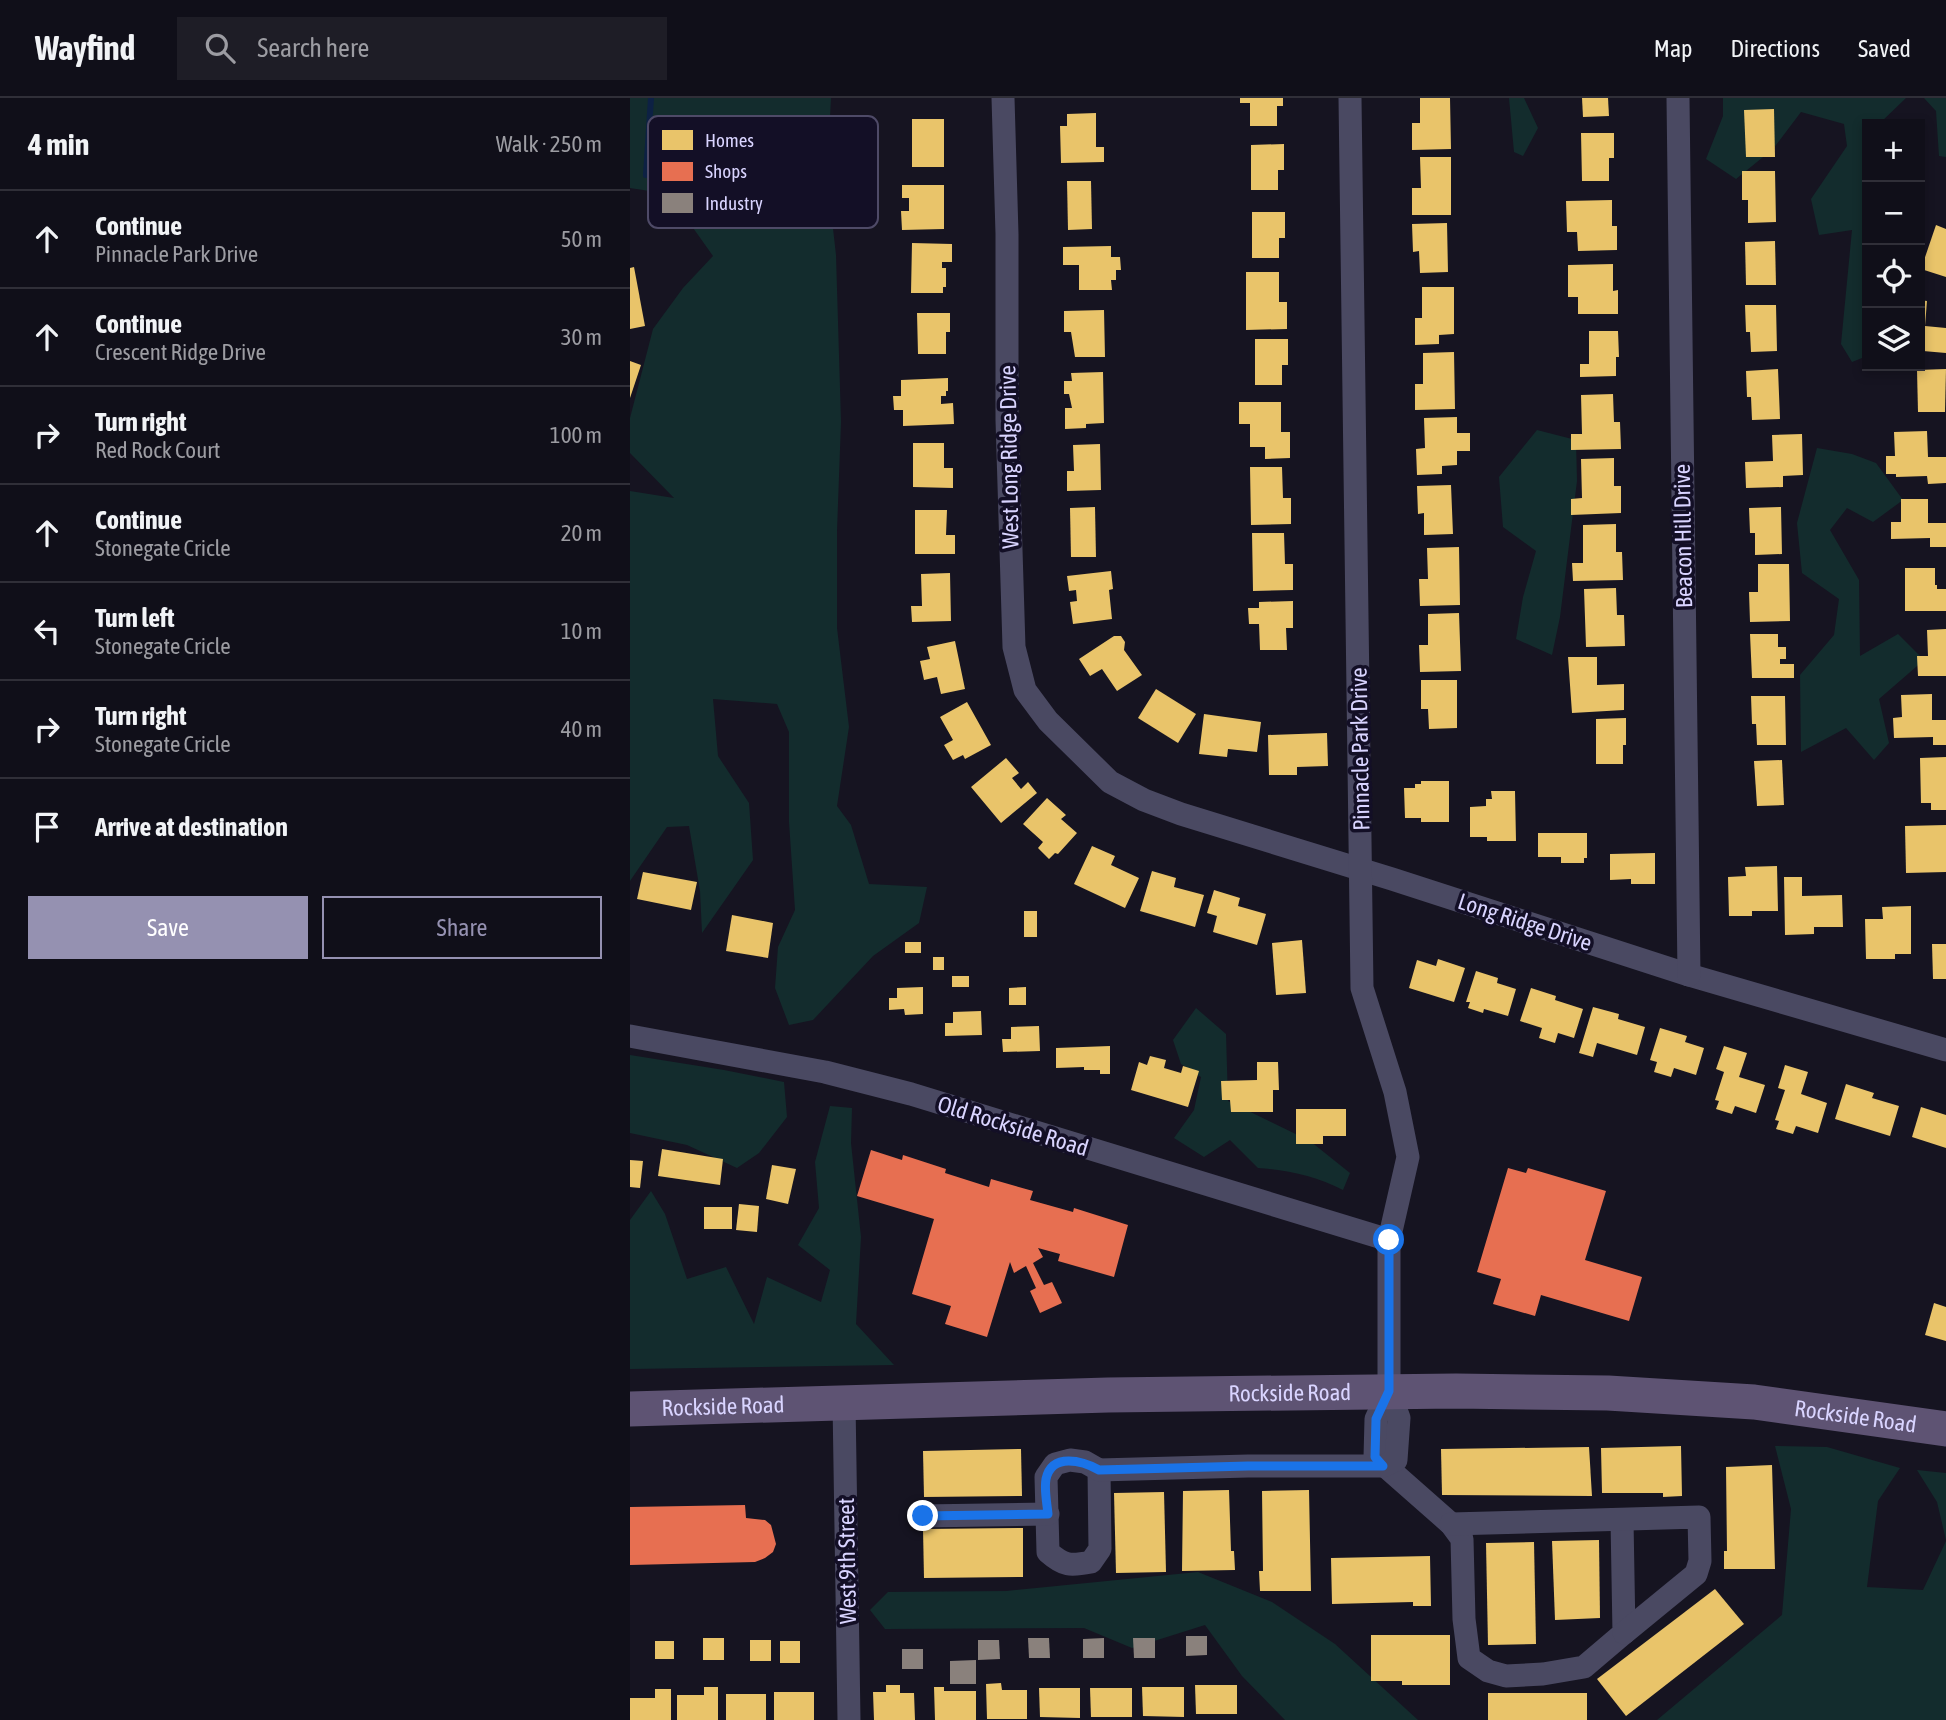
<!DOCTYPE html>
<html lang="en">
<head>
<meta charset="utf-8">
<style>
	body { margin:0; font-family:"Asap Condensed",sans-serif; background:#1e1d26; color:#f1f3f6 }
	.controls { position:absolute; right:21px; top:21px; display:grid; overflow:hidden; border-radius:0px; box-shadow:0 4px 10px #0003 }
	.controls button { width:63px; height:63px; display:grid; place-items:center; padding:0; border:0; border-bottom:2px solid #302f38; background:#100f19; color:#f1f3f6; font:35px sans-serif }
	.stop { position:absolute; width:21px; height:21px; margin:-16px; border:5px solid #1a73e8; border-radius:50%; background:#fff }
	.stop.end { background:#1a73e8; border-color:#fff; box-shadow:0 2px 7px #0008 }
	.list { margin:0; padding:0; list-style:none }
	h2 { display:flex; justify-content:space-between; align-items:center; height:91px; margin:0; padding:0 28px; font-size:30px }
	h2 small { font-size:23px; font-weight:400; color:#9c9ca2 }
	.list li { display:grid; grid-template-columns:46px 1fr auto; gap:21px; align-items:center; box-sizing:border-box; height:98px; padding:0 28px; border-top:2px solid #302f38 }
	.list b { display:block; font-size:26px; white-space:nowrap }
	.list p { margin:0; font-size:23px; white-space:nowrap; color:#9c9ca2 }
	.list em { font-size:23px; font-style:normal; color:#9c9ca2 }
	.actions { display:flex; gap:14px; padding:21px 28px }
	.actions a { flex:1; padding:16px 0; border:2px solid #9591b1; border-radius:0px; text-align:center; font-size:24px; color:#9591b1 }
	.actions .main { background:#9591b1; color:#fff }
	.icon { flex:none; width:38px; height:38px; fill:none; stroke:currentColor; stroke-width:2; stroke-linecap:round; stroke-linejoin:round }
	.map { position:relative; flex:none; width:1316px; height:1622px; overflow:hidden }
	header { display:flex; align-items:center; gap:42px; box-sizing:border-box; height:98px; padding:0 35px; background:#100f19; border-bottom:2px solid #302f38 }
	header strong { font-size:33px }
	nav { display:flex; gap:38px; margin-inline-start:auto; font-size:24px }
	.search { width:490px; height:63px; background:#1e1d26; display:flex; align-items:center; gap:18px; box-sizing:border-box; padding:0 24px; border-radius:0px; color:#9c9ca2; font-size:26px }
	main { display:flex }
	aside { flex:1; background:#100f19 }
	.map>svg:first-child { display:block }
</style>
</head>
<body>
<header>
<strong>Wayfind</strong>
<div class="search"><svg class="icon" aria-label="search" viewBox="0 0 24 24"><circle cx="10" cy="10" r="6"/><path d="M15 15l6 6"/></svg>Search here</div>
<nav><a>Map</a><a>Directions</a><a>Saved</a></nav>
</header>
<main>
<aside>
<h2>4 min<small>Walk · 250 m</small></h2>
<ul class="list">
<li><svg class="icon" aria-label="ahead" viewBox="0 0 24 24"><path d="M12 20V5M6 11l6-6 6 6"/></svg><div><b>Continue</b><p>Pinnacle Park Drive</p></div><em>50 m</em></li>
<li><svg class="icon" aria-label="ahead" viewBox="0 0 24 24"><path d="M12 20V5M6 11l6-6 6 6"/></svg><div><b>Continue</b><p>Crescent Ridge Drive</p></div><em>30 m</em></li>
<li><svg class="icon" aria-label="right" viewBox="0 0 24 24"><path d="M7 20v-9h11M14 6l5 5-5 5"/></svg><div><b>Turn right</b><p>Red Rock Court</p></div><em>100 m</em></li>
<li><svg class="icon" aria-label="ahead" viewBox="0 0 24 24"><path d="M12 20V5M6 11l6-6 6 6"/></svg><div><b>Continue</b><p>Stonegate Cricle</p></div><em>20 m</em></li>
<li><svg class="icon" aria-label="left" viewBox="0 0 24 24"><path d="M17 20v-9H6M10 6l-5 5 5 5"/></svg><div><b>Turn left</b><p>Stonegate Cricle</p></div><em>10 m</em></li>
<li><svg class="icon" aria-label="right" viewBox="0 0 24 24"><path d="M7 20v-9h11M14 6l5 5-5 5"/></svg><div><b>Turn right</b><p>Stonegate Cricle</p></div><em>40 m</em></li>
<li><svg class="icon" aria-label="arrive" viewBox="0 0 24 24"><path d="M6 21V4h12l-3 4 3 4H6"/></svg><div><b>Arrive at destination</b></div></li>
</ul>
<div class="actions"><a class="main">Save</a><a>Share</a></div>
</aside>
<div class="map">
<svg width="1316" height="1622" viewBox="0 0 1316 1622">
	<rect width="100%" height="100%" fill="#161421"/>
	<g fill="#132c2d">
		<path d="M0 0H201L197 77 206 157 211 324 207 433V530L219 629 207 708 221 727 239 786 297 789 289 825 243 858 183 922 159 927 145 890 148 849 165 812 159 724V634L147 606 83 601 88 658 119 705 123 762 72 835 70 793 59 728 37 729 0 783V393L44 400 0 355V320L23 231 53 190 83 158 39 96 0 90Z"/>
		<path d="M879 0H894L908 30 893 58 884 54Z"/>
		<path d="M1093 0H1276L1249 26H1237V258L1222 264 1211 246 1222 132 1189 137 1181 101 1217 48 1214 26 1171 14 1143 51 1106 81 1076 61 1093 18Z"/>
		<path d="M1294 0H1316V59L1309 58 1306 13Z"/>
		<path d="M907 332 946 342 947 383 930 519 922 557 886 541 893 499 906 453 873 429 869 379Z"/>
		<path d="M1187 350 1222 356 1246 365 1273 402 1243 424 1217 410 1200 432 1229 482 1230 558 1268 536 1294 562 1249 601 1259 645 1244 662 1216 630 1171 654 1170 577 1204 537 1209 501 1172 475 1167 425Z"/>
		<path d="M566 910 596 936 598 1003 680 1043 720 1075 713 1092C686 1078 658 1072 628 1070L600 1042 574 1059 544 1040 564 1012 571 979 551 966 543 942Z"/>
		<path d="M0 957 94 972 154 984 157 1019 129 1055 107 1070 57 1047 0 1035Z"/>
		<path d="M200 1008 222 1010 221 1045 231 1139 226 1226 264 1267 0 1271V1122L21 1093 35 1116 57 1181 96 1169 124 1226 137 1179 191 1204 200 1172 168 1147 189 1110 185 1064Z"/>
		<path d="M1145 1348 1197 1349 1270 1370 1248 1403 1237 1489 1293 1492 1316 1443V1622H1027L1152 1517 1161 1411Z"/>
		<path d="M1287 1372 1316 1375V1442L1307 1404Z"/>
		<path d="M568 1474 642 1504 705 1546 788 1622H655L612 1578 575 1527 502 1550 454 1530 255 1531 240 1512 258 1494 376 1493Z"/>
	</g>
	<g fill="#e9c46a">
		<path d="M610 0H653V8H647V28H620V5H610Z"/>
		<path d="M790 0H820L821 51 782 52V25H790Z"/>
		<path d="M952 0H978L979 18 953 19Z"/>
		<path d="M1144 11 1145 59H1116L1114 12Z"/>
		<path d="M466 15V49H474V64L431 65 430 28H437V16Z"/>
		<rect x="282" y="21" width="32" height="48"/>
		<path d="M951 35H984V60H979V83H952Z"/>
		<path d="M654 46V72H648V92H621V47Z"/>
		<path d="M790 59H821V117H782V90H791Z"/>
		<path d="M1112 73H1145L1146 124 1118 125V102H1112Z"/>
		<path d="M437 83H461L462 131 438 132Z"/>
		<path d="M272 87H314V131L272 132 271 113H279V100H272Z"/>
		<path d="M982 102V128H987V152L948 153 947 134H937L936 103Z"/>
		<path d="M622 114H655V140H649V160H622Z"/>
		<path d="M817 125 818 174 790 175 789 153 783 154 782 126Z"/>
		<path d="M1306 127 1316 131V179L1291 171Z"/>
		<path d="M1145 143 1146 187H1116L1115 144Z"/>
		<path d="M282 145 322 146V164H312V170H316V189H313V195H281Z"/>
		<path d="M481 148V159H490L491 172H486V182H481L482 192H449V167H433V149Z"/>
		<path d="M983 166V193L988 192V216H948V199H938V167Z"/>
		<path d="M4 169 15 228 0 231V170Z"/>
		<path d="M616 174H649V204H657V231L616 232Z"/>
		<path d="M792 189H824V236L809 237V246L785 247V220H792Z"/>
		<path d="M1290 202 1297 203 1295 228 1316 230V255L1293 253 1294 246H1290Z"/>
		<path d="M1115 207H1146L1147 253 1121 254 1120 234H1116Z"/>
		<path d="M474 212 475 259H445L441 234H434V213Z"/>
		<path d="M287 215H320V234H316V256H288Z"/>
		<path d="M959 233H988L989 259H986V278L950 279V266H959Z"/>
		<path d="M625 241H658V267H652V287H625Z"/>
		<path d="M824 254 825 311 785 312V286H793V255Z"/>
		<path d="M0 263 11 267 0 300Z"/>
		<path d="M1148 271 1150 321 1122 322 1121 299H1117L1116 273Z"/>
		<path d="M1316 271 1315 314H1288L1287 272Z"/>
		<path d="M473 274 474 325 456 326V330L435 331V310H442L439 296H434V283H442L441 275Z"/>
		<path d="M318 280V293H316V298H311V306L323 305 324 326 273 328V312H264L263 298H271V282Z"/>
		<path d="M983 296 984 324H990L991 351 941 352V336H952L951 297Z"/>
		<path d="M609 304H651V334H660V360L635 361V349H620V326H609Z"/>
		<path d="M827 319V335H840V353H827V367L812 368V376L787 377 786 351 795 350 794 320Z"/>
		<path d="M1297 333 1298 359H1316V385L1298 386 1297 378 1266 379V376H1256V358H1265L1264 334Z"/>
		<path d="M1172 336 1173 377 1153 378V389L1116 390 1115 364 1143 363 1142 337Z"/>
		<path d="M283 345H314V370H323V390L283 389Z"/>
		<path d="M470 346 471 392 437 393V373H444L443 347Z"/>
		<path d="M984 360V388H991V415L941 417V401L952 400 951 361Z"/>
		<path d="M620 369H652L653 400H661V426L621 427Z"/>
		<path d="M821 387 823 436 794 437V415L788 416 787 388Z"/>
		<path d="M1271 401H1298V425H1316V449H1300V440L1261 441V424H1271Z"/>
		<path d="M465 409 466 459H441L440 410Z"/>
		<path d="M1151 409 1152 456 1125 457V435H1120L1119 410Z"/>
		<path d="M285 412H317L316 437H325V456H285Z"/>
		<path d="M986 426V454H992L993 482 943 483 942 465H953V427Z"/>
		<path d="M622 435H654L655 466H663V492L623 493Z"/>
		<path d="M829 449 830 507 790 508 789 481H798L797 450Z"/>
		<path d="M1128 466H1159L1160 523 1120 524 1119 494H1128Z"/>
		<path d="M1275 470H1305V487H1307V491H1316V513H1275Z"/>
		<path d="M481 473 483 491 479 492 482 521 443 526 440 504 447 503 446 492 439 493 437 478Z"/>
		<path d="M320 475 321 523 282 524 281 508H292L291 476Z"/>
		<path d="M986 490 987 517H994L995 548 956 549 954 491Z"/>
		<path d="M663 503V530H656L657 552H630L629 526H619L618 510H629V504Z"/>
		<path d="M829 515 831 573 790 574 789 547H798V516Z"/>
		<path d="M1316 531V578H1288L1287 558H1298L1297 532Z"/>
		<path d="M1120 536H1148V549H1156V561H1150V566H1164V580H1122Z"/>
		<path d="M484 538H491L495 544 494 552 512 577 487 593 472 571 460 578 449 561Z"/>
		<path d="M325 543 335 591 311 596 307 579 294 582 290 563 300 561 297 549Z"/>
		<path d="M938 559H967V587L994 586V612L942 615Z"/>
		<path d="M791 582H827V630L799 631 798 611H791Z"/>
		<path d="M526 591 566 616 548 645 508 620Z"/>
		<path d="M1302 596V622H1316V647H1303V639L1264 640 1263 620 1272 619 1271 597Z"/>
		<path d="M1121 598H1155L1156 647H1127L1126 626H1122Z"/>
		<path d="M337 604 361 647 335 661 333 657 323 662 314 647 323 642 310 619Z"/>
		<path d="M574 616 631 624 627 654 598 651 597 659 569 656Z"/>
		<path d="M996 620V647H993V666H966V621Z"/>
		<path d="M697 635 698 668 667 669V677H639L638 637Z"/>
		<path d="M1316 659V712H1301V705H1291L1290 660Z"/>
		<path d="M376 660 389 675 382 680 391 691 398 684 407 695 371 725 341 689Z"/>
		<path d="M1152 662 1154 707 1127 708 1124 663Z"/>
		<path d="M791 683H819V724H791V720H775L774 690H785V686H791Z"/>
		<path d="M861 693H885L886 743H857V739H840V709L856 708V701H862Z"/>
		<path d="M417 700 436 717 431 721 447 735 428 756 425 755 419 761 408 750 413 744 393 726Z"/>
		<path d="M1316 727V774L1276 775 1275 728Z"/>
		<path d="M908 735H957V760H954V765H931V759H908Z"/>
		<path d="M462 748 485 758 481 767 509 780 495 810 444 786Z"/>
		<path d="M1025 755V786H1001V781L980 782V756Z"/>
		<path d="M1147 768 1148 813H1122V818H1099L1098 779 1116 778 1115 769Z"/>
		<path d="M522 773 546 780 544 789 574 797 565 829 510 813Z"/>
		<path d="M13 774 67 784 61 812 7 801Z"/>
		<path d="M1154 779H1172V798L1212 797 1213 829H1184V836L1155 837Z"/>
		<path d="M584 792 610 800 608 808 636 816 627 847 583 834 587 818 577 815Z"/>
		<path d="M1281 808V856H1265V861H1236L1235 821H1253L1252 809Z"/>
		<rect x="394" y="813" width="13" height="26"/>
		<path d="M102 817 143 825 138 860 96 853Z"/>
		<path d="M672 842 676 895 646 897 642 845Z"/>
		<rect x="275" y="844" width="16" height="11"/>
		<path d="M1302 846H1316V881H1303Z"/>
		<rect x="303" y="859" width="11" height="13"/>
		<path d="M808 861 835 870 824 904 779 890 787 862 806 868Z"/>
		<path d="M846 873 868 880 867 885 886 891 878 918 854 911 853 915 838 910 840 904H836Z"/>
		<rect x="322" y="878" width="17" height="11"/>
		<path d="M293 889V916L275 917 274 911 259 912V900H267V890Z"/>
		<path d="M396 889V907H379V890Z"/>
		<path d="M901 890 926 898 925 902 953 911 944 940 928 935 925 945 909 940 912 930 890 923Z"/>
		<path d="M963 909 989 916 988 921 1015 929 1007 957 967 945 963 959 949 955Z"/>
		<path d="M351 913 352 937 315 938V925H323V914Z"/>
		<path d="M409 928 410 953 373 954 372 941H381V929Z"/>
		<path d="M1030 930 1057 938 1055 944 1074 950 1066 977 1044 970 1041 979 1024 974 1027 964 1020 962Z"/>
		<path d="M480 948V976H470V972H454V969L426 970V950Z"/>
		<path d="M1094 948 1117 955 1109 979 1135 987 1126 1015 1105 1008 1102 1016 1086 1011 1089 1003 1085 1002 1094 974 1086 971Z"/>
		<path d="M520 958 536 962 534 970 551 975 553 968 569 973 558 1009 501 992 509 964 517 967Z"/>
		<path d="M627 964H648L649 992H643V1014H601L600 1002H592L591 983 627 982Z"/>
		<path d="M1155 967 1178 974 1171 996 1197 1005 1188 1035 1166 1028 1163 1036 1146 1031 1149 1023 1145 1022 1155 992 1148 990Z"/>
		<path d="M1216 986 1244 995 1242 1000 1269 1008 1260 1038 1205 1021Z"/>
		<path d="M1291 1009 1316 1017V1050L1282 1039Z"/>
		<path d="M666 1011H716V1038H693V1046H666Z"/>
		<path d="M32 1051 93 1061 90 1087 28 1078Z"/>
		<path d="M0 1062 13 1063 10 1090 0 1089Z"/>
		<path d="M142 1067 166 1071 158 1106 136 1101Z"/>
		<path d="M109 1106 129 1108 127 1134 106 1132Z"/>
		<rect x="74" y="1109" width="28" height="22"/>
		<path d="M1304 1205 1316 1209V1243L1295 1237Z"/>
		<path d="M1051 1348 1052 1398 1033 1399V1395H972L971 1350Z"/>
		<path d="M959 1349 962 1398 812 1397 811 1351Z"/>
		<path d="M391 1351 392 1398 294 1399 293 1353Z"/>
		<path d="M1142 1367 1145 1471H1094V1453H1097L1096 1369Z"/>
		<path d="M599 1392 601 1453H604L605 1472 552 1473 553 1393Z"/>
		<path d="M679 1392 681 1493H630L629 1473H633L632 1393Z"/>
		<path d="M534 1394 536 1474 486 1475 484 1395Z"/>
		<path d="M393 1430V1479L294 1480 293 1431Z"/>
		<path d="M969 1442 970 1520 925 1522 922 1443Z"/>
		<path d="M904 1444 906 1546 858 1547 856 1445Z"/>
		<path d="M800 1458 801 1508H783V1504L702 1506 701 1460Z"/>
		<path d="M1085 1491 1114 1526 996 1618 967 1581Z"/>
		<path d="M741 1537H820V1587H772V1583H741Z"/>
		<rect x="73" y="1540" width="21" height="22"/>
		<rect x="120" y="1542" width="21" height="21"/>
		<rect x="25" y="1543" width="19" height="18"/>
		<rect x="150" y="1543" width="20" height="22"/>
		<path d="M371 1585 372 1592H397V1621H357L356 1586Z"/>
		<path d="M256 1587H270V1595H284L285 1622H244L243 1594H256Z"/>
		<path d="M565 1587H607V1616H566Z"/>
		<path d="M74 1589H88V1622H47V1597H74Z"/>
		<path d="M304 1589H314V1593H346V1622H305Z"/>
		<path d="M512 1589H554V1619L513 1618Z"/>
		<path d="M409 1590H450V1620L410 1619Z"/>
		<path d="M460 1590H502V1619H461Z"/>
		<path d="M25 1591H41V1622H0V1600H25Z"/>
		<rect x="144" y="1594" width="40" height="28"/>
		<rect x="858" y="1595" width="99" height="27"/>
		<rect x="96" y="1596" width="40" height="26"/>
	</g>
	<g fill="#e76f51">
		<path d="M241 1052 272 1062 273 1057 316 1071 315 1075 359 1089 361 1081 403 1093 400 1102 443 1114 444 1110 498 1127 484 1179 428 1163 430 1156 408 1150 413 1159 403 1165 414 1187 422 1184 432 1205 410 1215 400 1193 406 1190 396 1168 384 1175 380 1164 357 1239 315 1226 321 1208 282 1196 304 1121 227 1098Z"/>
		<path d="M878 1070 896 1075 898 1070 976 1093 955 1162 1012 1179 999 1223 911 1197 905 1218 863 1206 871 1181 847 1174Z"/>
		<path d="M115 1407 116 1420 135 1422 141 1427 146 1446 143 1454 135 1460 125 1464 0 1467V1409Z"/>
	</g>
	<g fill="#8a817c">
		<path d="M556 1538H577V1557L556 1558Z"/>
		<path d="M398 1540H419L420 1560H399Z"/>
		<path d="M474 1540V1560H453V1541Z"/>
		<path d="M503 1540H525V1560H504Z"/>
		<path d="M348 1542H369L370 1561 348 1562Z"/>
		<rect x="272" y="1551" width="21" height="20"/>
		<path d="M346 1562V1586H320V1563Z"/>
	</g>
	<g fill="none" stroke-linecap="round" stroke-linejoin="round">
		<path stroke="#0d2144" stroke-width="6" d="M16 77 21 0"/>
		<g stroke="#4a4962" stroke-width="23">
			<path d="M373 0 377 136V322L384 549 395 592 418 623 480 684 514 702 551 716 762 781 1059 877 1316 952"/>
			<path d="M1048 0 1059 877"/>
			<path d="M0 938 195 974 281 996 759 1142"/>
			<path d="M759 1293 746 1321 745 1359 821 1426 832 1441 834 1521 839 1560 858 1573 876 1578 913 1576 954 1569 994 1535 992 1422"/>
			<path d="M214 1304 219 1622"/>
			<path d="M440 1362 455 1364 469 1372 470 1451 461 1464C440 1468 434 1468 418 1454L416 1379 425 1366Z"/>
			<path d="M469 1372 618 1368H753L766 1362 769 1320 759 1293V1142L778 1059 765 994 732 890 720 0"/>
			<path d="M293 1418 418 1416"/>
			<path d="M821 1426 1069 1419 1070 1463 1066 1476 994 1535"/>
		</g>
		<path stroke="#5e5373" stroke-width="35" id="s1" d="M0 1311 478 1297 826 1293 978 1295 1124 1304 1316 1331"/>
	</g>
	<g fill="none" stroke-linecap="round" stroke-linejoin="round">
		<path stroke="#1a73e8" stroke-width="9" d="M293 1418 418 1416C417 1405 414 1392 416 1381 422 1354 453 1363 469 1372L618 1368H753L745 1359 746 1321 759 1293V1142"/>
	</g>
	<g text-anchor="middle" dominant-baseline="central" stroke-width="7" stroke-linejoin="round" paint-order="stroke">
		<g font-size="23" fill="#d9d4ff" stroke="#130f26">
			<text transform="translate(379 359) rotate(-91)">West Long Ridge Drive</text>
			<text transform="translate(1053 438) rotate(-91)">Beacon Hill Drive</text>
			<text transform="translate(730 651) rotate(-91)">Pinnacle Park Drive</text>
			<text transform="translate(895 824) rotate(18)">Long Ridge Drive</text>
			<text transform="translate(383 1028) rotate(17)">Old Rockside Road</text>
			<text stroke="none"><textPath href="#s1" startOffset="660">Rockside Road</textPath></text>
			<text stroke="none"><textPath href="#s1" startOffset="93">Rockside Road</textPath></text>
			<text stroke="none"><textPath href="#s1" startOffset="1227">Rockside Road</textPath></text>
			<text transform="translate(217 1463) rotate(-91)">West 9th Street</text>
		</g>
	</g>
	<rect x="18" y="18" width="230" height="112" rx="10" fill="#130f26" stroke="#4e4a67" stroke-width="2"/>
	<rect x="32" y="32" width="31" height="20" fill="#e9c46a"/>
	<rect x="32" y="64" width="31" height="19" fill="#e76f51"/>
	<rect x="32" y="95" width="31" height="20" fill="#8a817c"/>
	<g font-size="19" fill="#d9d4ff">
		<text x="75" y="49">Homes</text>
		<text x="75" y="80">Shops</text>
		<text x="75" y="112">Industry</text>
	</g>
</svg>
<div class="controls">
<button>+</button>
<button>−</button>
<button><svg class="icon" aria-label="locate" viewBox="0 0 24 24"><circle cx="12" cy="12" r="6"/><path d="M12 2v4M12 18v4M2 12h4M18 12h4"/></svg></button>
<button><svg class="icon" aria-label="layers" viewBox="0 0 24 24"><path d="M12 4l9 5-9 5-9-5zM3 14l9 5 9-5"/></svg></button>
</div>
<div class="stop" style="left:759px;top:1142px"></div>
<div class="stop end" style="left:293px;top:1418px"></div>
</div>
</main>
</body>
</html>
